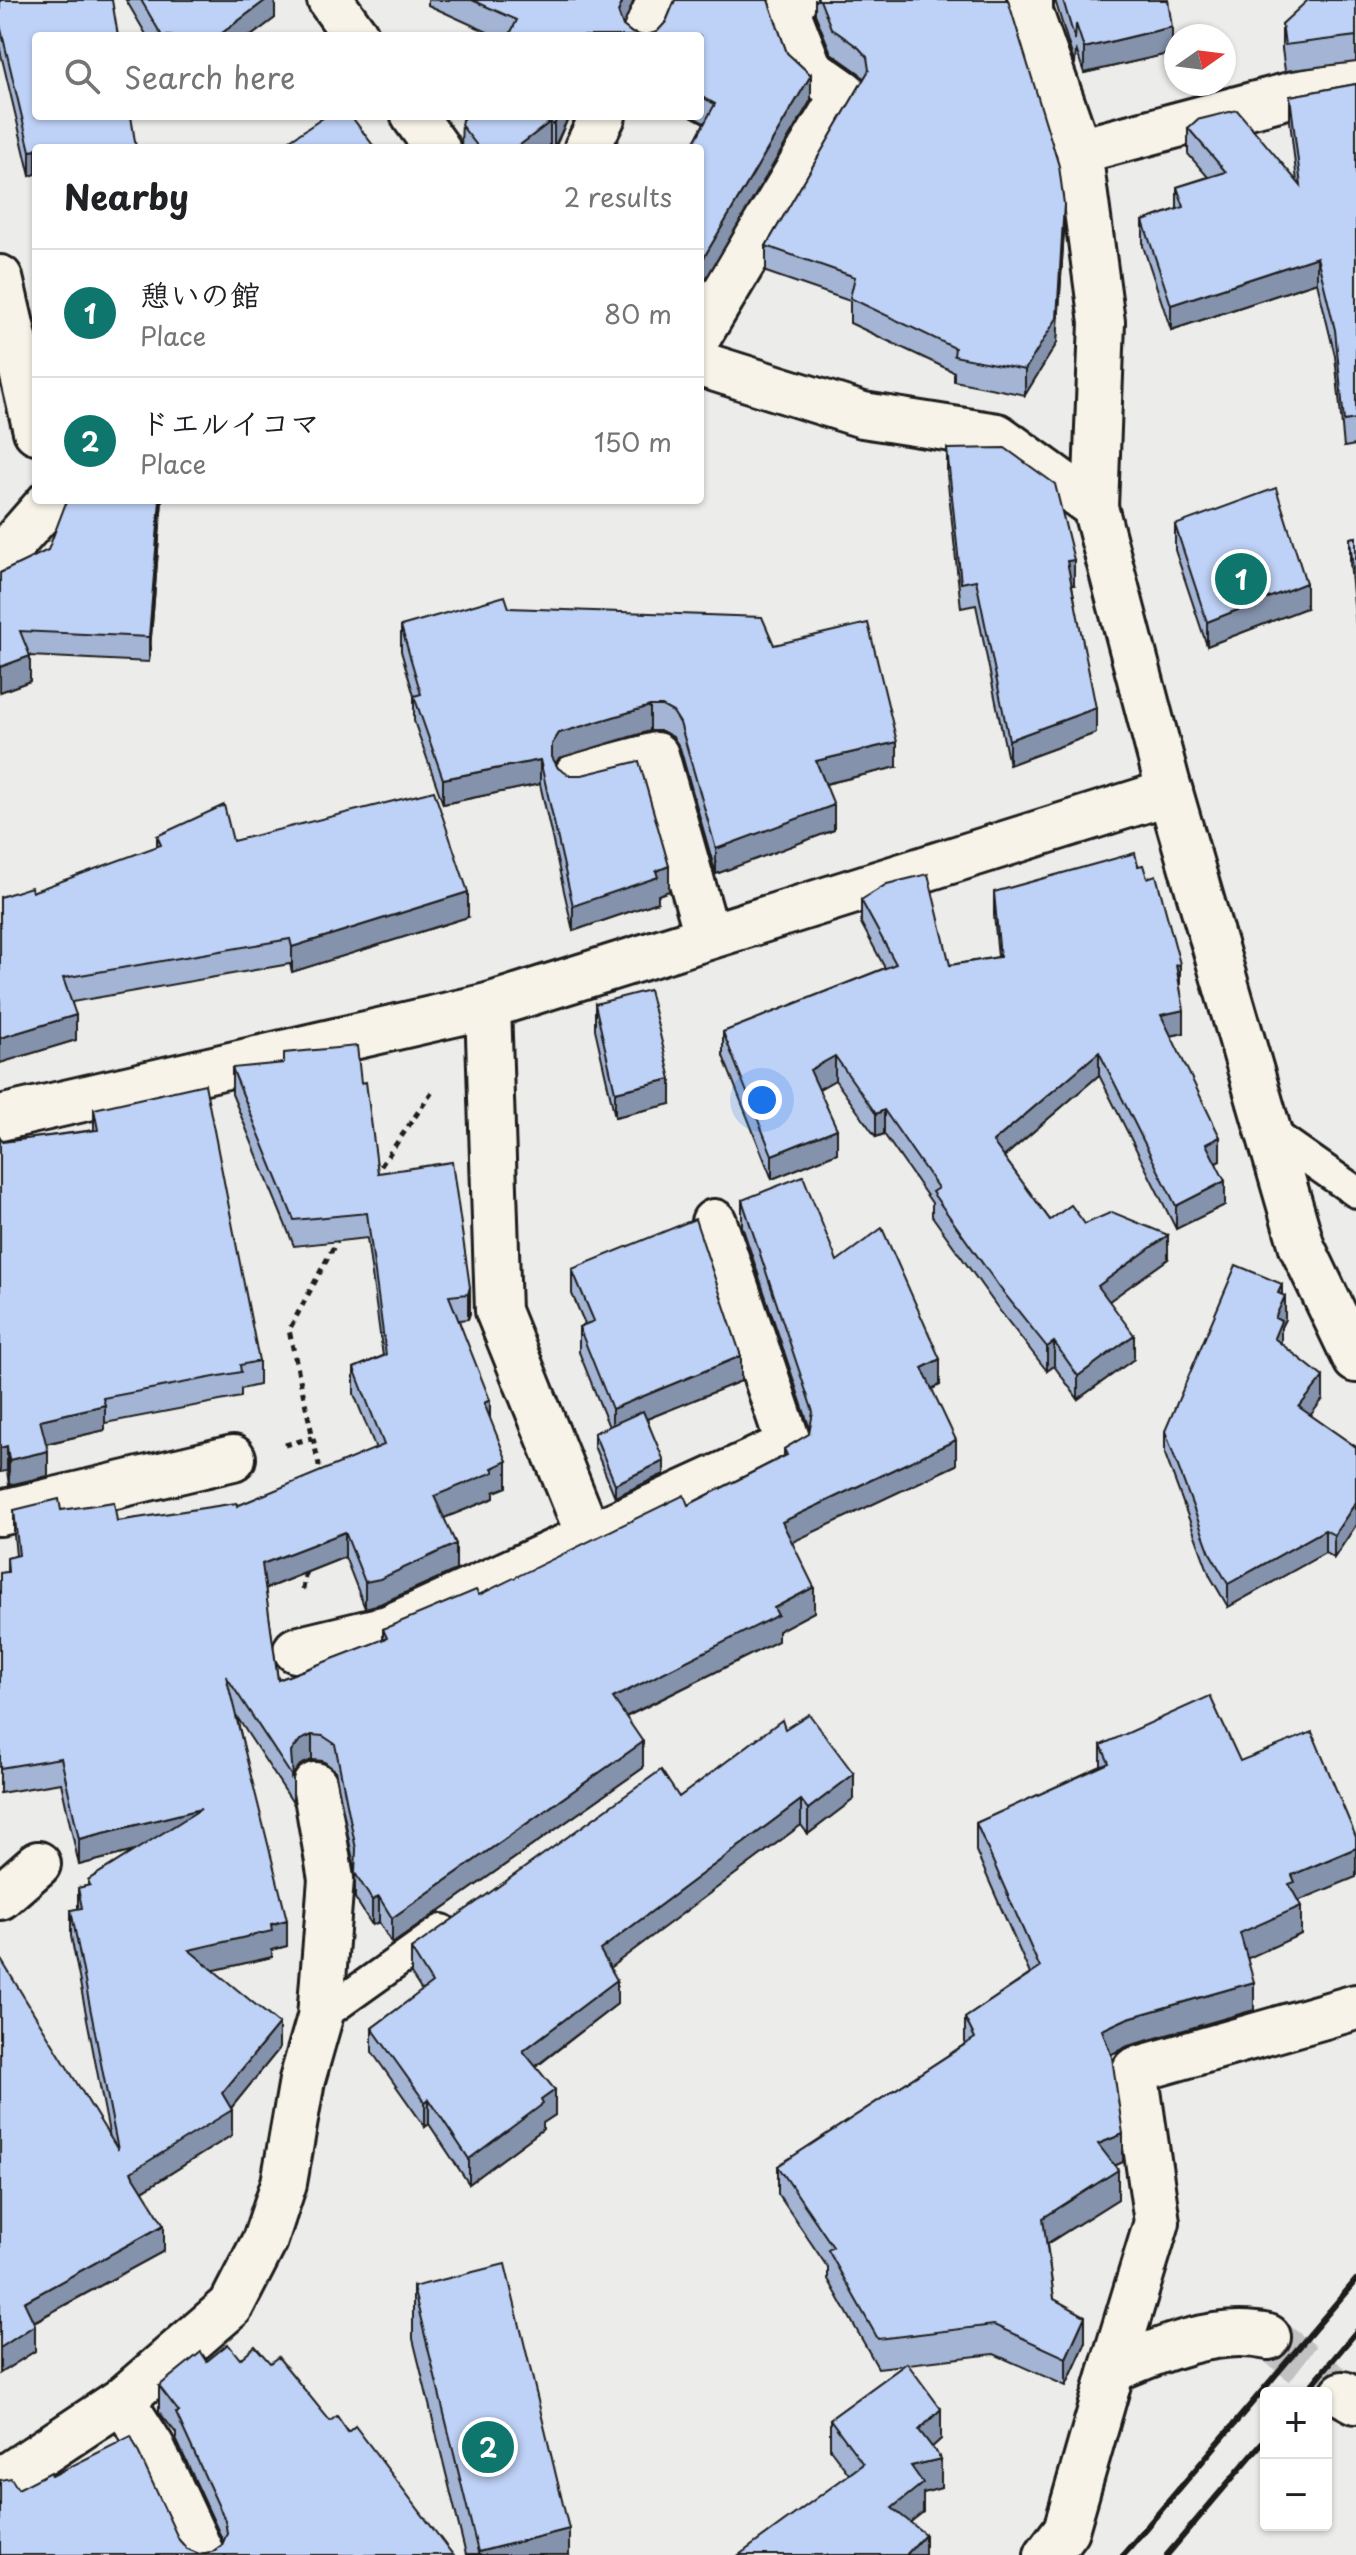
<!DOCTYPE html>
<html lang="en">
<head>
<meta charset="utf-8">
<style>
	body { margin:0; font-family:"Playpen Sans","Klee One",sans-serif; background:#f6f6f6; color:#202124 }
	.controls { position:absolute; right:24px; bottom:24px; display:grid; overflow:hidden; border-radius:8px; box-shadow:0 2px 6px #0004 }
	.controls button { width:72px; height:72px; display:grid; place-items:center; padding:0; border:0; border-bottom:2px solid #e0e0e0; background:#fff; color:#202124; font:40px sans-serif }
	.compass { position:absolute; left:1164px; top:24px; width:72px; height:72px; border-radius:50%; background:#fff; box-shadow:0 2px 6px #0004; rotate:76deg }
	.you { position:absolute; left:762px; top:1100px; width:28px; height:28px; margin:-20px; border:6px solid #fff; border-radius:50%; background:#1a73e8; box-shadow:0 0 0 12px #1a73e833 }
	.badge { display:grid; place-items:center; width:52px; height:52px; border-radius:50%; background:#0f766e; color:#fff; font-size:26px; font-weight:700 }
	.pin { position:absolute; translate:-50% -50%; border:4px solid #fff; box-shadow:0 2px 8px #0006 }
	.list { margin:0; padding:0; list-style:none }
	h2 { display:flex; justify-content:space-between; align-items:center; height:104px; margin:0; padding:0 32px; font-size:34px }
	h2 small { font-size:26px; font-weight:400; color:#757577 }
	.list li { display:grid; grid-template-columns:52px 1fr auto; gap:24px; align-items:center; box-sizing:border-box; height:128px; padding:0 32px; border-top:2px solid #e0e0e0 }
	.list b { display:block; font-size:30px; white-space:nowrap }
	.list p { margin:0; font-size:26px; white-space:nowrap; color:#757577 }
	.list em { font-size:26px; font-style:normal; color:#757577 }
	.icon { flex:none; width:44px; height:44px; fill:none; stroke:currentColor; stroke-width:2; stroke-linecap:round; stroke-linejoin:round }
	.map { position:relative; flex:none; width:1356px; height:2555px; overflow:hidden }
	.search { position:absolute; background:#fff; box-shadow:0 2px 6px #0004; left:32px; top:32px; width:672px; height:88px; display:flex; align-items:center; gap:20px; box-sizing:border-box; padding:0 28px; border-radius:8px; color:#757577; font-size:30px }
	.panel { position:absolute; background:#fff; box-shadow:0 2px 6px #0004; left:32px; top:144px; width:672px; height:360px; border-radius:8px }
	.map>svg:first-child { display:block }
</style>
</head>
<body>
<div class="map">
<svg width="1356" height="2555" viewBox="0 0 1356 2555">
	<rect width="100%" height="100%" fill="#ececeb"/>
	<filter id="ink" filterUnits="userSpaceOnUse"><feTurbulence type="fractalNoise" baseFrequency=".0125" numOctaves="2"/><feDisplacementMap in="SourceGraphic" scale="16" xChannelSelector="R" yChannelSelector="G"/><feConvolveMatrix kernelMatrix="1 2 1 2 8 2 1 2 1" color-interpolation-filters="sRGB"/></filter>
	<g filter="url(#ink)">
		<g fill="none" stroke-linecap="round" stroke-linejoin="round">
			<path stroke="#c2c2c2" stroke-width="44" stroke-dasharray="44 22" stroke-linecap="butt" d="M1268 2337 1343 2394"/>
			<defs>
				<g id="service">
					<path d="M1269 1131 1356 1192"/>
					<path d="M320 2017 442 1930"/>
				</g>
				<g id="minor">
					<path d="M330 0 356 36"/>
					<path d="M1030 0V12L1079 151 1102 322 1095 507"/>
					<path d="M643 36 660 0"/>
					<path d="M414 116 437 148"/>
					<path d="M587 148 603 116"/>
					<path d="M1079 151 1294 94 1356 84"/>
					<path d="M0 278 36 431"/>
					<path d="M700 334 844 93 810 69 788 13 794 0"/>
					<path d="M700 364 863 415 997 436 1095 507 1167 782 1302 1247 1356 1360"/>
					<path d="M0 558 51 500"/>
					<path d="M576 776 656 755 707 935"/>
					<path d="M488 1006 498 1311 588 1534"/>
					<path d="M0 1118 488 1006 1170 792"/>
					<path d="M0 1513 233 1458"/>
					<path d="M296 1650 388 1628 789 1445 714 1222"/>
					<path d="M0 1897 38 1864"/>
					<path d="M1112 2370 1157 2222 1135 2070 1356 2007"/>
					<path d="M1343 2394 1356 2401"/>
					<path d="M122 2400 152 2447 202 2555"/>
					<path d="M0 2481 122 2400 231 2306 265 2240 284 2183 302 2080 320 2017 331 1879 315 1785"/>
					<path d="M1047 2555 1066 2530 1112 2370C1159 2350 1217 2325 1268 2337"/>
				</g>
			</defs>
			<use href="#service" stroke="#1c1c1c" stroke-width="36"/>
			<use href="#minor" stroke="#1c1c1c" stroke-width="50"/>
			<g stroke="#1c1c1c" stroke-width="5" stroke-dasharray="6 6" stroke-linecap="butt">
				<path d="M374 1176 434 1089"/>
				<path d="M285 1445 312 1438"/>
				<path d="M317 1479 319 1465 289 1330 339 1237"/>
				<path d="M303 1590 306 1568"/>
			</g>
			<use href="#service" stroke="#f7f3e8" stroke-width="30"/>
			<use href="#minor" stroke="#f7f3e8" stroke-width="44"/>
			<g stroke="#1c1c1c" stroke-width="6">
				<path d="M1305 2393 1356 2332"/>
				<path d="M1123 2555 1356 2280"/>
				<path d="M1167 2555 1266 2438"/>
			</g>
		</g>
		<g fill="#a3b4d4" stroke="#1c1c1c" stroke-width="2">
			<path d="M0 0 36 148 30 176 0 50Z"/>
			<path d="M126 0H275V18L251 36H147Z"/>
			<path d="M428 0H634L623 26 632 33 644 36 657 32 666 22 675 0H768L787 53 811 75V100L700 289V148H691L704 123 691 116H700V36H496L428 5Z"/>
			<path d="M815 0H1008L1064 229 1057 343 1025 395 954 381V372L850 323V301L766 272V246L864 79 859 73 831 53 815 14Z"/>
			<path d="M1055 0H1168L1172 53 1084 73 1076 49 1075 65Z"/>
			<path d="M1356 0V62L1285 71 1282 49V24Z"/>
			<path d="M1356 84V445L1344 447 1335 356 1317 282 1171 330 1143 246V221L1177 209V187L1208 177 1188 154V128L1297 182 1290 121V96Z"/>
			<path d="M467 116H569L555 148 550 147 549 148H461L462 120Z"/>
			<path d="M947 449 1074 585H1072L1096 733 1009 765 976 605 961 608 947 474Z"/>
			<path d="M162 500 149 662 30 656V681L0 692V573Z"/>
			<path d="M1175 525 1306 608 1207 646 1175 550Z"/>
			<path d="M1356 537V625L1350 563V538Z"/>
			<path d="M509 608 774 645 897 767 826 784 834 830 716 874 680 748 673 737 662 731H650L559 758 555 764 558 768 669 891 658 895V902L573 931 540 784 443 804 414 721V696L401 651V626Z"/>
			<path d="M157 836 233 841 468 917 292 972 290 964 72 1002 76 1040 0 1063V897L32 892 157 847Z"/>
			<path d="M1138 866 1180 987 1184 1033 1171 1036 1220 1161 1216 1163 1225 1205 1176 1229 1099 1075 1004 1157 1050 1220 1085 1224 1168 1259 1109 1301 1134 1359 1078 1399 1054 1366 1047 1371 1000 1311 932 1216V1203L884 1134 876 1137 835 1080 819 1089 837 1153 772 1179 723 1056V1032L885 968 861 923V900L950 965 998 957 994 915V892Z"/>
			<path d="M595 1004 671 1104 615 1117 595 1029Z"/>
			<path d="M232 1068 361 1083 378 1173 470 1287V1313L468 1319 459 1320 490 1420 507 1487 494 1492V1498L444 1518 456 1570 380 1604 365 1608 345 1557 265 1589 278 1680 383 1640V1629L479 1595 688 1505 784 1456V1449L809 1434 810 1429 742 1226V1200L837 1261 940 1385 932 1389 956 1465 792 1542 814 1612 778 1631V1641L626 1717 643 1768 392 1944 379 1922 372 1925 355 1898V1870L335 1770 323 1761 312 1760 300 1765 293 1775V1803L237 1717 287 1946 272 1950V1957L213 1970 279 2049 231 2108 232 2135 143 2191 164 2251 34 2322 35 2351 0 2373 110 2138 71 1936V1910L78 1909V1888L88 1886V1880L134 1851 79 1865 61 1783 0 1793V1573L7 1572V1558L16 1556 14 1535V1510H61L117 1521 237 1506 376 1449 354 1394V1368L383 1356 367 1238 294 1246 232 1094Z"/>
			<path d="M94 1109 259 1361V1385L241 1389V1397L105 1423V1430L46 1444 48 1476 9 1485 7 1471 3 1142 94 1130Z"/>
			<path d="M572 1269 741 1381 647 1419 664 1474 615 1497 594 1446V1433L609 1427 579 1352V1327L585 1324 572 1294Z"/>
			<path d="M1285 1319 1281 1327V1343L1323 1399 1310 1415 1356 1447V1525L1334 1558 1325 1553 1228 1607 1210 1576 1165 1454V1431Z"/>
			<path d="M785 1729 854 1799 808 1834 801 1825 610 1967 617 2004 536 2067 555 2115 543 2123V2129L469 2184 429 2124 425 2127 372 2052V2028L422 1991 411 1974V1949L679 1797Z"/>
			<path d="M1101 1745 1298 1901 1301 1934 1247 1958 1254 2010 1128 2046 1111 2054 1123 2162 1114 2166 1118 2199 1047 2244 1054 2299 1085 2344 1066 2386 994 2354 908 2364 941 2439 932 2447 941 2488 923 2493V2512L910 2522 925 2555 849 2474 830 2449V2419L905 2365 878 2368 828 2279V2268L778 2194V2166L965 2044V2018L1030 1974 976 1851V1823L1101 1766Z"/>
			<path d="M413 2287 569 2555H466L413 2339Z"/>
			<path d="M240 2359 270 2363 330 2421 348 2432 453 2555H0L18 2489 52 2476 179 2540 187 2549 199 2554 212 2552 222 2545 223 2541 176 2439V2433L159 2412V2386L207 2361Z"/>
		</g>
		<g fill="#8592ac" stroke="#1c1c1c" stroke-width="2">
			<path d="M266 0H275V18L251 36H218Z"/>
			<path d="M623 0H634L619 36 618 12Z"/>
			<path d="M1172 27V53L1084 73V48Z"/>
			<path d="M811 75V100L700 289V264Z"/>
			<path d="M558 116H569L554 148V125Z"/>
			<path d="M550 122V147L549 148H516Z"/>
			<path d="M36 150V174L30 176V151Z"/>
			<path d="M1064 204V229L1057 343 1025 395V370Z"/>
			<path d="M1317 257V282L1171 330V305Z"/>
			<path d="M160 500H162L149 662V637Z"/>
			<path d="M1074 560V585L1067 586V561Z"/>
			<path d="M1306 583V608L1207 646V622Z"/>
			<path d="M30 656V681L0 692V667Z"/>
			<path d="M650 706V731L559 758 552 769V744L559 733Z"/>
			<path d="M1096 708V733L1009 765V740Z"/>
			<path d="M897 742V767L816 786V761Z"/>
			<path d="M540 760V784L443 804V779Z"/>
			<path d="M834 805V830L716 874V849Z"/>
			<path d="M669 866V891L658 895V902L573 931V906Z"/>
			<path d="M468 892V917L292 972V947Z"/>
			<path d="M1180 964V987L1176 965Z"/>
			<path d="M1184 1010V1033L1161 1038V1015Z"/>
			<path d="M76 1015V1040L0 1063V1038Z"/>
			<path d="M1099 1052V1075L993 1166V1142Z"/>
			<path d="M835 1056V1080L810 1094V1070Z"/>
			<path d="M671 1079V1104L615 1117V1092Z"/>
			<path d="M884 1110V1134L876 1137V1114Z"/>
			<path d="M837 1129V1153L772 1179V1155Z"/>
			<path d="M1220 1137V1161L1206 1168V1144Z"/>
			<path d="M1225 1181V1205L1176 1229V1206Z"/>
			<path d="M1168 1235V1259L1098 1309V1286Z"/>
			<path d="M1282 1284V1303L1285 1296V1319L1281 1327V1344L1274 1361 1275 1318 1278 1293Z"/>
			<path d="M470 1287V1313L468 1319V1294Z"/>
			<path d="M1134 1335V1359L1078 1399V1376Z"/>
			<path d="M1054 1342V1366L1047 1371V1347Z"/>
			<path d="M741 1356V1381L612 1433V1409Z"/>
			<path d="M940 1359V1385L922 1393V1368Z"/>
			<path d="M1323 1377V1399L1299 1430V1407Z"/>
			<path d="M490 1400V1425L484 1403Z"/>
			<path d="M105 1405V1430L40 1445V1420Z"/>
			<path d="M956 1440V1465L782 1547V1522Z"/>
			<path d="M7 1446V1471L0 1472V1448Z"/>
			<path d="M48 1451V1476L9 1485V1460Z"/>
			<path d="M507 1461V1487L494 1492V1498L434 1522V1496Z"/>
			<path d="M664 1461V1474L615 1497V1484Z"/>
			<path d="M1356 1502V1525L1334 1558V1535Z"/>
			<path d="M1325 1530V1553L1228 1607V1584Z"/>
			<path d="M345 1532V1557L262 1590V1564Z"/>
			<path d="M456 1544V1570L380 1604 365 1608V1582Z"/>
			<path d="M814 1587V1612L778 1631V1641L613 1723V1698L774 1608Z"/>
			<path d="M312 1735V1760L300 1765 291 1777V1752L300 1740Z"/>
			<path d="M643 1742V1768L392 1944V1918Z"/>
			<path d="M854 1774V1799L808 1834V1809Z"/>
			<path d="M801 1800V1825L600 1975V1950Z"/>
			<path d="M201 1809V1834L79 1865V1839Z"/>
			<path d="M1356 1848V1877L1295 1902 1301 1906V1934L1240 1962V1933L1289 1884 1292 1875Z"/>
			<path d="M379 1897V1922L372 1925V1900Z"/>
			<path d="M287 1920V1946L272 1950V1957L189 1976V1950Z"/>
			<path d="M617 1980V2004L523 2076V2051Z"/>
			<path d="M1254 1982V2010L1128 2046 1102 2059V2030L1128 2018Z"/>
			<path d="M279 2024V2049L227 2113 232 2110V2135L131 2198V2172L222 2093Z"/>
			<path d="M555 2090V2115L543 2123V2129L469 2184V2159L541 2100Z"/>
			<path d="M429 2099V2124L425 2127V2102Z"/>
			<path d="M1123 2134V2162L1098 2173V2144Z"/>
			<path d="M1118 2170V2199L1043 2246V2218Z"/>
			<path d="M164 2225V2251L24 2327V2302Z"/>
			<path d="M1085 2316V2344L1066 2386V2358Z"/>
			<path d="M35 2325V2351L0 2373V2348Z"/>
			<path d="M941 2409V2439L919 2459V2430Z"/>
			<path d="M941 2459V2488L923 2493V2512L892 2537V2508L911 2466Z"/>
			<path d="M569 2529V2555H478V2552Z"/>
			<path d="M925 2534V2555H906Z"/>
		</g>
		<g fill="#bed1f6" stroke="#1c1c1c" stroke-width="2">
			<path d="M0 0H112L118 36H36V116H131L136 148H50V146L36 148V150L30 151 0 25Z"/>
			<path d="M141 0H266L218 36H162Z"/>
			<path d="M472 0H623L618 12 623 26 632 33 644 36 657 32 666 22 675 0H768L787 53 811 75 700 264V148H691L715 104 700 96V36H509L517 20Z"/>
			<path d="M820 0H1008L1059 166 1064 204 1057 318 1025 370 954 356 955 348 850 298 855 277 766 246 869 70 867 57 859 48 831 28Z"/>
			<path d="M1063 0H1168L1172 27 1084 48 1076 24 1075 40Z"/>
			<path d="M1308 0H1356V36L1285 45 1282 24Z"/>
			<path d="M1356 84V419L1344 421 1335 330 1317 257 1171 305 1143 221 1184 207 1177 187 1226 172 1188 128 1197 120 1237 110 1301 186 1290 96Z"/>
			<path d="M326 116H351L375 148H278Z"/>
			<path d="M467 116H558L554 125 550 122 516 148H479L461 125 462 120Z"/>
			<path d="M1005 448 1055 484 1074 560 1067 561 1096 708 1009 740 976 580 961 583 947 449Z"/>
			<path d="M1276 488 1306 583 1207 622 1175 525Z"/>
			<path d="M67 500H160L149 637 20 631 30 656 0 667V573L48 550Z"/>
			<path d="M1356 537V600L1350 538Z"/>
			<path d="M505 596 509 608 762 617 774 645 868 623 897 742 816 761 834 805 716 849 680 723 673 712 662 706H650L559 733 552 744V757L558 768 569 775H582L639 761 669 866 656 871 658 877 573 906 540 760 443 779 414 696 421 694 401 626Z"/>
			<path d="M434 791 468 892 292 947 290 939 63 978 76 1015 0 1038V897L31 887 32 892 161 845 157 836 224 805 233 841Z"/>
			<path d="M1135 853 1138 866 1143 865 1147 878 1156 875 1180 964 1176 965 1184 1010 1161 1015 1220 1137 1206 1144 1225 1181 1176 1206 1099 1052 993 1142 1050 1220 1071 1205 1085 1224 1112 1212 1168 1235 1098 1286 1134 1335 1078 1376 1054 1342 1047 1347 1000 1288 932 1192 938 1188 884 1110 876 1114 835 1056 810 1070 837 1129 772 1155 723 1032 896 964 861 900 887 884 928 874 950 965 1000 957 994 892Z"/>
			<path d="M649 990 671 1079 615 1092 595 1004Z"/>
			<path d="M357 1046 361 1083 366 1082 378 1173 452 1162 470 1287 468 1294 449 1296 490 1400 484 1403 507 1461 492 1468 494 1472 434 1496 456 1544 380 1579 365 1582 345 1532 262 1564 278 1680 387 1638 383 1629 476 1590 479 1595 684 1495 688 1505 787 1455 784 1449 809 1434 813 1412 742 1200 803 1176 837 1261 882 1228 940 1359 922 1368 956 1440 782 1522 814 1587 774 1608 778 1615 613 1698 643 1742 392 1918 379 1897 372 1900 355 1873 356 1849 335 1744 323 1736 312 1735 300 1740 291 1752 293 1778 226 1676 287 1920 271 1924 272 1931 189 1950 279 2024 222 2093 232 2110 131 2172 164 2225 24 2302 35 2325 0 2348V1958L118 2150 71 1910 82 1908 78 1888 90 1885 88 1880 201 1809 79 1839 61 1758 0 1768V1573L8 1572 7 1558 19 1555 14 1510 59 1499 61 1510 114 1502 117 1521 237 1503V1506L384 1445 354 1368 386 1355 367 1213 294 1220 232 1068 284 1063V1053Z"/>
			<path d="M205 1084 259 1361 240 1365 241 1372 103 1398 105 1405 40 1420 48 1451 9 1460 7 1446 0 1448V1137L3 1142 98 1130 94 1109Z"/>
			<path d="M695 1219 741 1356 612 1409 579 1327 594 1321 572 1269Z"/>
			<path d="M1236 1265 1282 1284 1278 1293 1285 1296 1275 1318 1281 1321 1274 1338 1323 1377 1299 1407 1356 1447V1502L1334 1535 1325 1530 1228 1584 1210 1553 1165 1431Z"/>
			<path d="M643 1411 664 1461 615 1484 594 1433Z"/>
			<path d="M1210 1696 1240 1761 1312 1732 1356 1837V1848L1292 1875 1295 1882 1289 1884 1301 1906 1240 1933 1254 1982 1128 2018 1102 2030 1112 2057 1123 2134 1098 2144 1118 2170 1043 2218 1054 2299 1085 2316 1066 2358 994 2325 878 2339 828 2250 833 2247 778 2166 975 2038 965 2018 1040 1968 976 1823 1109 1763 1101 1745Z"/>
			<path d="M809 1714 854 1774 808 1809 801 1800 600 1950 617 1980 523 2051 555 2090 541 2100 543 2104 469 2159 429 2099 425 2102 372 2028 432 1983 411 1949 661 1770 679 1797 782 1720 785 1729Z"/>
			<path d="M505 2264 569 2529 478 2552 413 2287Z"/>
			<path d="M228 2344 240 2359 255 2346 270 2363 278 2357 330 2421 337 2416 348 2432 355 2426 453 2555H0V2480L11 2478 18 2489 51 2472 52 2476 131 2436 179 2540 187 2549 199 2554 212 2552 222 2545 227 2533 225 2520 176 2413 179 2412 159 2386 201 2352 207 2361Z"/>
			<path d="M907 2363 941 2409 919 2430 941 2459 911 2466 923 2483 892 2508 925 2534 906 2555H739L863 2464 830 2419Z"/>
		</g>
	</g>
</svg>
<div class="controls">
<button>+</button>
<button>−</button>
</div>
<svg class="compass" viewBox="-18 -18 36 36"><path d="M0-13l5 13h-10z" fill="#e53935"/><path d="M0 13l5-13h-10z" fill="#757577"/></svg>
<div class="you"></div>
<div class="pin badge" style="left:1241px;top:579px">1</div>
<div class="pin badge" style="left:488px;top:2447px">2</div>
<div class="search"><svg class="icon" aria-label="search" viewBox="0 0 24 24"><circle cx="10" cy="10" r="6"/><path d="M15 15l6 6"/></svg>Search here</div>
<section class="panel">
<h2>Nearby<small>2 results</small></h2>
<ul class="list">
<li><span class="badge">1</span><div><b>憩いの館</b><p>Place</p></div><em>80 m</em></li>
<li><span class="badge">2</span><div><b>ドエルイコマ</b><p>Place</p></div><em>150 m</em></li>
</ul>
</section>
</div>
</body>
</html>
